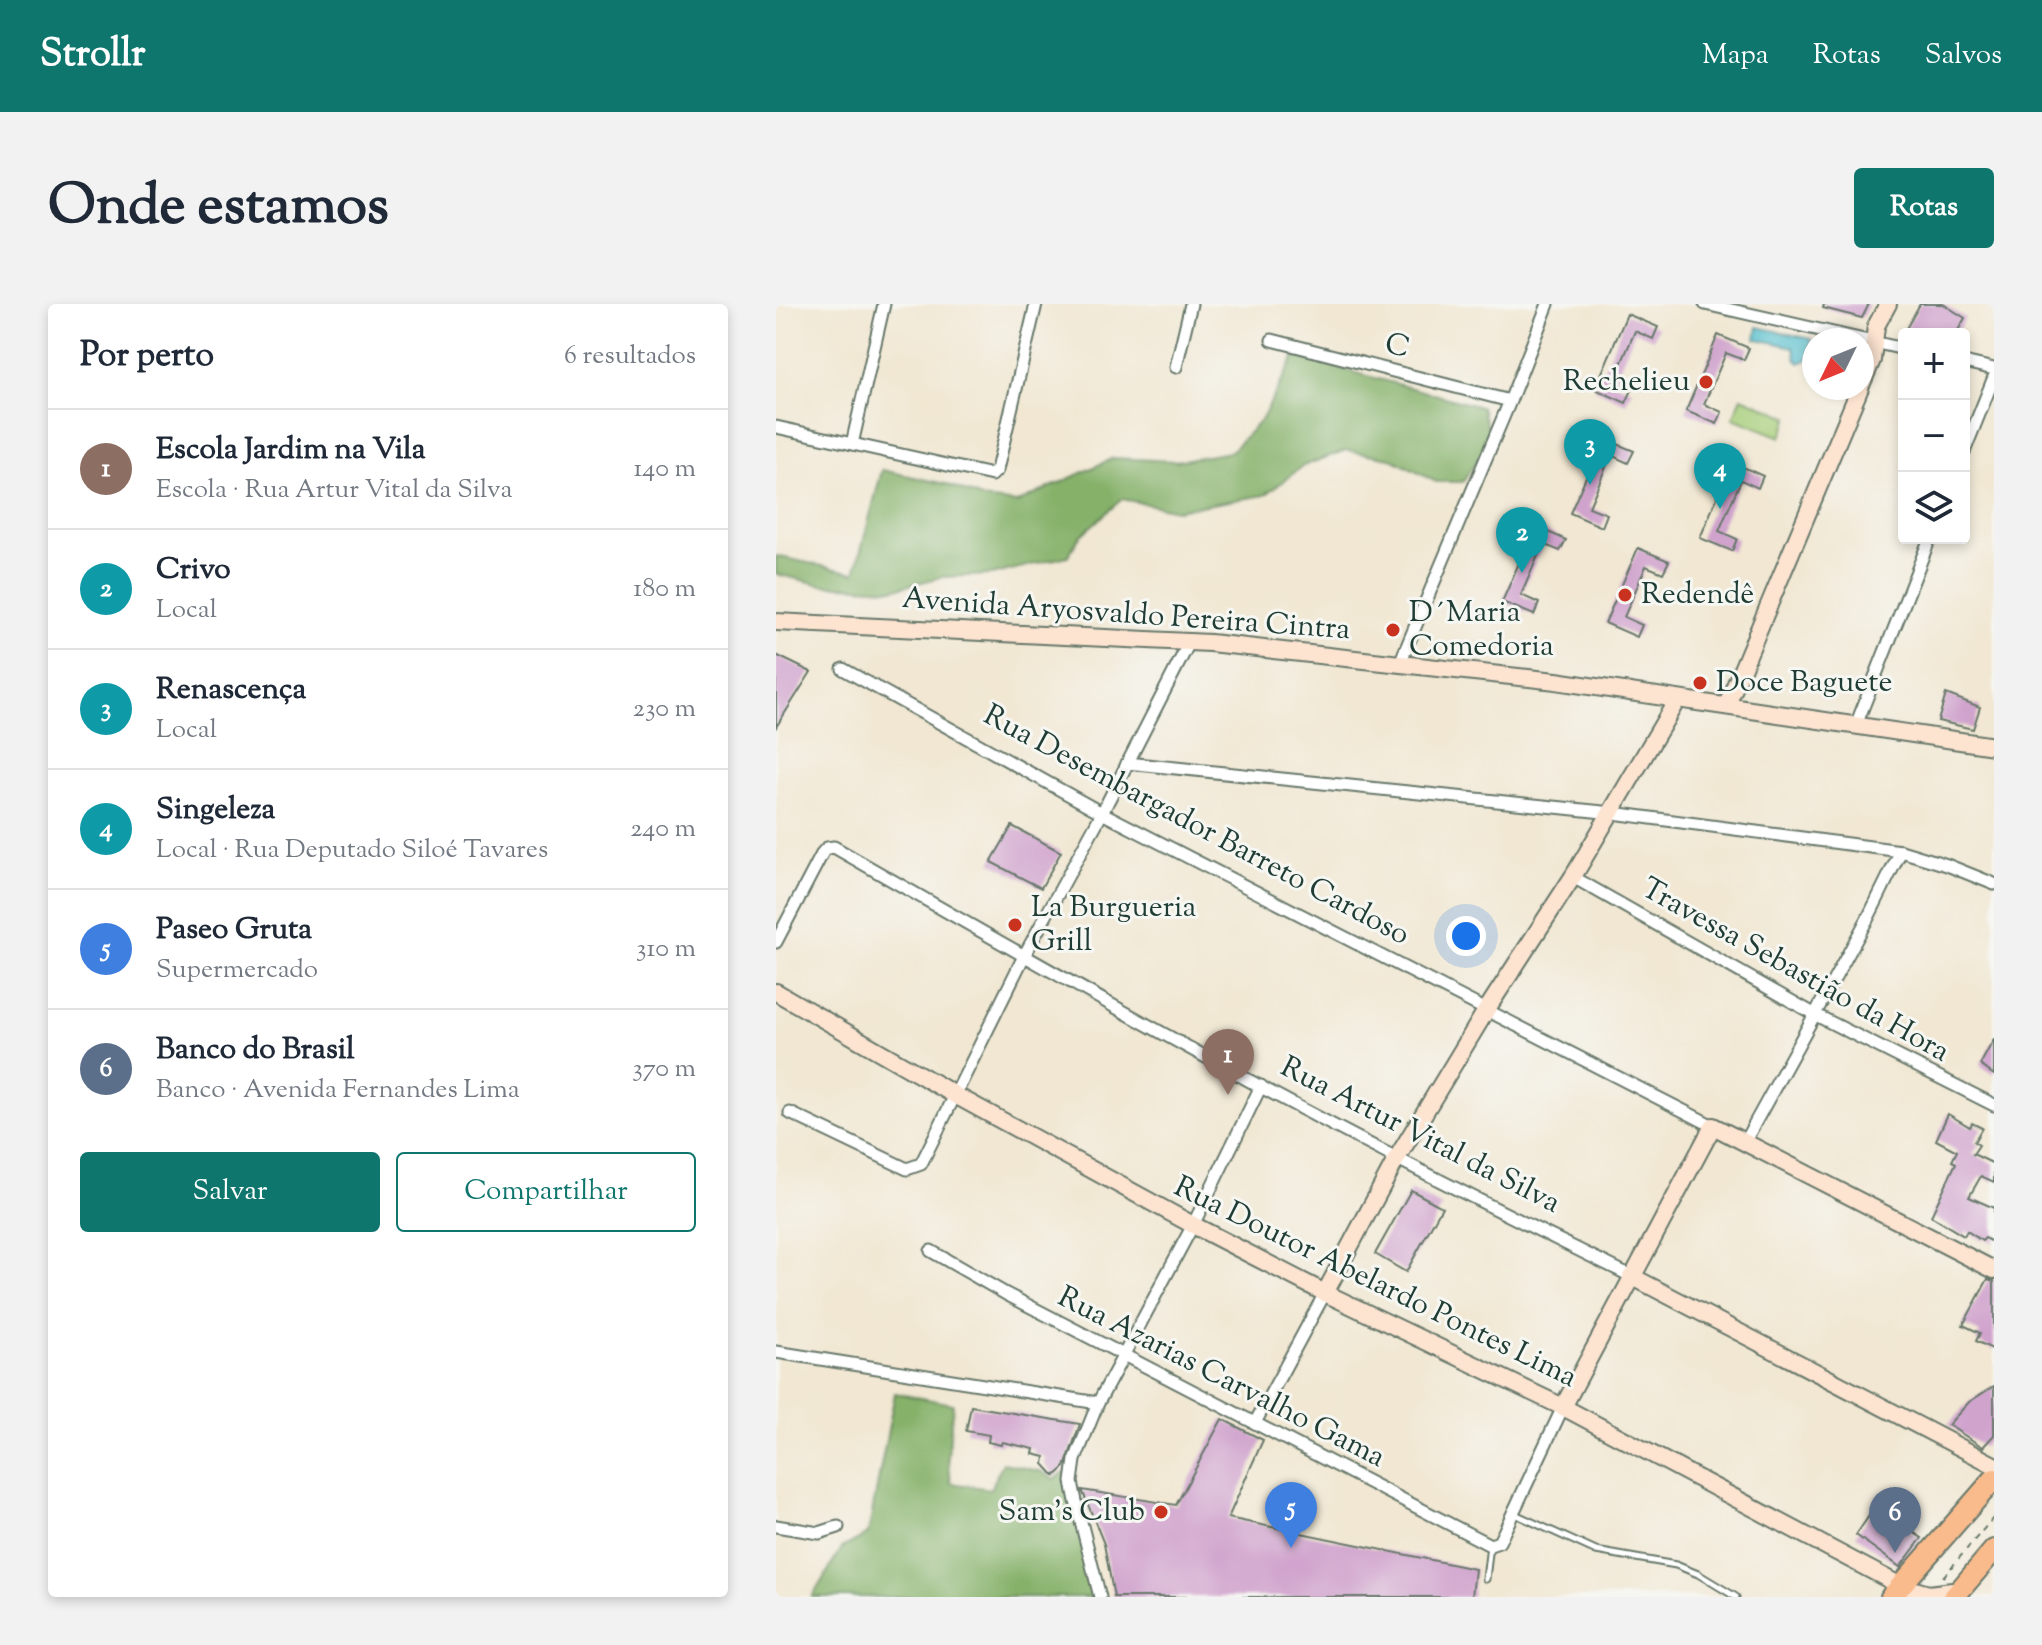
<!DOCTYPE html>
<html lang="pt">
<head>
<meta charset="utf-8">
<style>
	body { margin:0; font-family:"Sorts Mill Goudy",serif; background:#f2f2f3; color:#1f2937 }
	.controls { position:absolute; right:24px; top:24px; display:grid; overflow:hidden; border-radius:8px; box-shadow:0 4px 12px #0003 }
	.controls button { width:72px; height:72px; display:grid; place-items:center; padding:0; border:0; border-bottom:2px solid #e0e1e3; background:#fff; color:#1f2937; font:40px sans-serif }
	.compass { position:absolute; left:1026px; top:24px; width:72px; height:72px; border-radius:50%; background:#fff; box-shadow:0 4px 12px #0003; rotate:227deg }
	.you { position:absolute; left:690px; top:632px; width:28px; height:28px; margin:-20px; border:6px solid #fff; border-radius:50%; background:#1a73e8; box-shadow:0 0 0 12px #1a73e833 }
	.badge { display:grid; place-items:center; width:52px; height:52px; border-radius:50%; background:#0f766e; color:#fff; font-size:26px; font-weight:700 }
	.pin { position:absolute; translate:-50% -66px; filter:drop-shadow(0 2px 4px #0008) }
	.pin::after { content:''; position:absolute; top:42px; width:28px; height:24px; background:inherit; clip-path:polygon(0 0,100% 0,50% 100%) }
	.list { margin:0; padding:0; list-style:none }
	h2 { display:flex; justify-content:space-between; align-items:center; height:104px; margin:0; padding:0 32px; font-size:34px }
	h2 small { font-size:26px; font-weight:400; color:#747a83 }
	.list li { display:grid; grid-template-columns:52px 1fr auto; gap:24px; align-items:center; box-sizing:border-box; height:120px; padding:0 32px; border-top:2px solid #e0e1e3 }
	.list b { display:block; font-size:30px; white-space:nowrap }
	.list p { margin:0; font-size:26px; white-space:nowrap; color:#747a83 }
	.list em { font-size:26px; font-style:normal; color:#747a83 }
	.actions { display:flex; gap:16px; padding:24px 32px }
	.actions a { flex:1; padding:18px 0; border:2px solid #0f766e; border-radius:8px; text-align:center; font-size:28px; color:#0f766e }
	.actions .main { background:#0f766e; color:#fff }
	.icon { flex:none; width:44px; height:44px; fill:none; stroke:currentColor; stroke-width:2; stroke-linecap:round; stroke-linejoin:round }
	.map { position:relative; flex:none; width:1218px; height:1293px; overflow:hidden; border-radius:8px }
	header { display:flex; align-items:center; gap:48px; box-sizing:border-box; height:112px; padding:0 40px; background:#0f766e; color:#fff }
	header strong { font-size:38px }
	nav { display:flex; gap:44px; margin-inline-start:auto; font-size:28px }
	.intro { display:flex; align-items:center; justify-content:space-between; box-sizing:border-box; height:192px; padding:0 48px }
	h1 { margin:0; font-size:56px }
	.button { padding:20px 36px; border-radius:8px; background:#0f766e; color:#fff; font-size:28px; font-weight:700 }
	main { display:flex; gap:48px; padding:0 48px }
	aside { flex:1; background:#fff; border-radius:8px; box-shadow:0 4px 12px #0003 }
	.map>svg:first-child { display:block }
</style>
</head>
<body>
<header>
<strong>Strollr</strong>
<nav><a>Mapa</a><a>Rotas</a><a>Salvos</a></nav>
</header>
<div class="intro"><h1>Onde estamos</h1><a class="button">Rotas</a></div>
<main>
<aside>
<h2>Por perto<small>6 resultados</small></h2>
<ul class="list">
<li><span class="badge" style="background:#8d6e63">1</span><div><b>Escola Jardim na Vila</b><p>Escola · Rua Artur Vital da Silva</p></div><em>140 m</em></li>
<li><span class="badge" style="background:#0f9aa8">2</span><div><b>Crivo</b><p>Local</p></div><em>180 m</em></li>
<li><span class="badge" style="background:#0f9aa8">3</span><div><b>Renascença</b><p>Local</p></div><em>230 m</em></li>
<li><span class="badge" style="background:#0f9aa8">4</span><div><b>Singeleza</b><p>Local · Rua Deputado Siloé Tavares</p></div><em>240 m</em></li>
<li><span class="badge" style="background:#3f7fe0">5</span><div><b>Paseo Gruta</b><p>Supermercado</p></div><em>310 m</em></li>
<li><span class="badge" style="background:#5c6f8a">6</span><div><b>Banco do Brasil</b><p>Banco · Avenida Fernandes Lima</p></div><em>370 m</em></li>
</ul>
<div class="actions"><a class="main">Salvar</a><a>Compartilhar</a></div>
</aside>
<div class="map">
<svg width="1218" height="1293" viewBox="0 0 1218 1293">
	<rect width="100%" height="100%" fill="#f6f6f2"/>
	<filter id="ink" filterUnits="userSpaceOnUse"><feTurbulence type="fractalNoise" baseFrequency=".0125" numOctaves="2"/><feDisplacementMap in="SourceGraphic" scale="16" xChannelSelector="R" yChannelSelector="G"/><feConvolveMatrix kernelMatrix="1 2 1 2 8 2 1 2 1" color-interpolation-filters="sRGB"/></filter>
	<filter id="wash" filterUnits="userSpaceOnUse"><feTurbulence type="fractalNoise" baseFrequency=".006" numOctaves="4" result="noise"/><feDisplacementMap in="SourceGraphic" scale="32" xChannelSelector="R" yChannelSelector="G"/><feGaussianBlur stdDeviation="1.8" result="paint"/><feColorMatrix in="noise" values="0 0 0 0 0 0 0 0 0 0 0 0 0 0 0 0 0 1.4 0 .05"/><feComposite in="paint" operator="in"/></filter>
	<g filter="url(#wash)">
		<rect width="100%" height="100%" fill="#f1e7d2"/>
		<path fill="#a7ce79" stroke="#638656" stroke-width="2" d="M966 93 1013 113 1005 133 957 114Z"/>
		<g fill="#85b169" stroke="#52774e" stroke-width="2">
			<path d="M519 52 705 103 715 134 687 178H660L614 154 570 146 527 162 489 191 400 206 346 195 304 232 292 252 215 271 166 273 117 285 46 281 0 270V252L79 269 106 166 170 180 208 195 241 199 337 154 400 157 454 148 486 115Z"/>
			<path d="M119 1089 177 1100 172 1153 175 1179 214 1185 227 1159 267 1168 278 1175 291 1167 320 1293H36L66 1244 92 1230Z"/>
		</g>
		<path fill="#51bdcc" stroke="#387d80" stroke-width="2" d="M982 23 1036 35 1032 55 1024 59 1020 55 1018 43 980 35Z"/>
		<g id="blocks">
			<g fill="#d0a3cd">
				<path d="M1048 0H1093L1086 14 1047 4Z"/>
				<path d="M1144 0H1167L1189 14 1180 30 1128 28Z"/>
				<path d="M851 10 882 23 877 35 859 27 837 79 856 86 850 99 819 85Z"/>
				<path d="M942 31 973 44 968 56 950 49 928 100 946 108 941 120 910 107Z"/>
				<path d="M827 134 858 147 852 159 835 151 813 203 831 210 826 223 794 209Z"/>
				<path d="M956 158 987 172 982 184 965 176 943 227 961 235 956 247 924 234Z"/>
				<path d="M759 222 790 236 784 247 767 240 745 291 763 299 758 311 726 298Z"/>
				<path d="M862 244 893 257 887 269 870 262 848 313 866 321 861 333 829 319Z"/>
				<path d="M0 351 35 368 0 423Z"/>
				<path d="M1170 390 1204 403 1197 425 1162 417Z"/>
				<path d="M236 522 285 548 265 584 215 558Z"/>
				<path d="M1218 735V771L1204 761Z"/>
				<path d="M1172 810 1194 823 1196 819 1206 824 1198 838 1203 841 1197 850 1218 860V878L1205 872 1193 893 1218 904V939L1209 934 1206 937 1191 927 1188 932 1155 912 1180 859 1176 857 1181 847 1160 836Z"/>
				<path d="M635 886 666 903 630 968 599 950Z"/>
				<path d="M1212 975 1218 977V1046L1200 1037 1204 1029 1187 1021Z"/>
				<path d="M1218 1082V1131L1207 1143 1172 1121 1193 1098Z"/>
				<path d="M195 1102 304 1120 289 1163 279 1172 268 1160 269 1153 257 1150 258 1145 226 1138 225 1141 212 1138 213 1131 190 1127Z"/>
				<path d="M446 1115 487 1136 452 1214 699 1265 696 1293H338L328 1240 306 1186 400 1201Z"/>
				<path d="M1099 1203 1146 1234 1124 1263 1080 1231Z"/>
			</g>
		</g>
	</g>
	<g filter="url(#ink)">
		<use href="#blocks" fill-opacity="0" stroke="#68786b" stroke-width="2"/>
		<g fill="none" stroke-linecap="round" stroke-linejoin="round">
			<defs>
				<g id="lane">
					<path d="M739 1210 820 1247 900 1261 922 1270 960 1293"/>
					<path d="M710 1275 714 1241"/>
				</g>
				<g id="street">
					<path d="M929 0 1128 45"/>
					<path d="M496 36 734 97"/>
					<path d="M1188 58 1218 65"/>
					<path d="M400 63 415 0"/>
					<path d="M0 123 216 171 221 166 260 0"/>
					<path d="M76 140 108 0"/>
					<path d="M1188 148 1218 73"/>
					<path d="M624 359 734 97 772 0"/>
					<path d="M67 365 326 509 937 822"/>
					<path d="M1080 421 1154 234"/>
					<path d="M351 459 837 509 1125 547 1171 561 1218 580"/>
					<path d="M797 573 1038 710 1218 801"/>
					<path d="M0 638 47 548 51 544 58 543C244 650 431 757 622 855 699 895 777 933 855 972"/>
					<path d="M14 809 131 865 145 860 248 652 326 509 414 337"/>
					<path d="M969 837 1092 614 1125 547"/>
					<path d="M155 947 230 990 714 1241 723 1238 728 1228 787 1103"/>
					<path d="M0 1048 322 1099"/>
					<path d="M480 1117 549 989"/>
					<path d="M0 1222 43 1229 62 1223"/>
					<path d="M324 1293 301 1202 296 1178 299 1156 322 1099 417 921 485 782"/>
				</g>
				<g id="secondary">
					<path d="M1086 79 1096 56 1100 22 1112 0"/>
					<path d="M0 318 434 339 780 377 1218 442"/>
					<path d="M951 401 1084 84"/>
					<path d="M0 688 179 791 417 921 549 989 787 1103 1125 1282 1153 1290 1184 1286"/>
					<path d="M855 972 1218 1161"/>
					<path d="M549 989 621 854 711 705 798 571 901 396"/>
					<path d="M787 1103 937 822 1218 966"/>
				</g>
				<g id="highway">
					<path d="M1115 1293 1218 1175"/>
					<path d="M1178 1293 1218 1246"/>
				</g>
			</defs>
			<use href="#lane" stroke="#68786b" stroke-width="9"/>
			<use href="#street" stroke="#68786b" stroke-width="15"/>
			<use href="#secondary" stroke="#68786b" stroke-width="20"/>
			<use href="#highway" stroke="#68786b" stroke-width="24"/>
			<path stroke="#68786b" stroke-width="2" stroke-dasharray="6 6" stroke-linecap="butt" d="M1167 1273 1218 1213"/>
			<use href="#lane" stroke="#fff" stroke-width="5"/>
			<use href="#street" stroke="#fff" stroke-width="11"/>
			<use href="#secondary" stroke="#fde4d1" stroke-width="16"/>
			<use href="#highway" stroke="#fabb8c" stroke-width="20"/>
		</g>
	</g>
	<g fill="#c8321e" stroke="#f6f6f2" stroke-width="3">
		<circle cx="930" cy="78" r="8"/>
		<circle cx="849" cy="291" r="8"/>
		<circle cx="617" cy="326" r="8"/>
		<circle cx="924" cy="379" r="8"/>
		<circle cx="239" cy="621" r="8"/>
		<circle cx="385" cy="1208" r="8"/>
	</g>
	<g text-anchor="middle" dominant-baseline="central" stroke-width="6" stroke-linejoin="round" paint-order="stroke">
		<g font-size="30" fill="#1f3d34" stroke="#f6f6f2">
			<text transform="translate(621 43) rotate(14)">C</text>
			<text transform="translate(350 311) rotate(4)">Avenida Aryosvaldo Pereira Cintra</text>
			<text transform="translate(420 522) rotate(28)">Rua Desembargador Barreto Cardoso</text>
			<text transform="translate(1019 667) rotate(29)">Travessa Sebastião da Hora</text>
			<text transform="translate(644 832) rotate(27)">Rua Artur Vital da Silva</text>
			<text transform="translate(599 979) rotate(26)">Rua Doutor Abelardo Pontes Lima</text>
			<text transform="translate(445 1074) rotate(27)">Rua Azarias Carvalho Gama</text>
		</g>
		<g font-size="30" fill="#1f3d34" stroke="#f6f6f2" text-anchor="start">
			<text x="914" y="78" text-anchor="end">Rechelieu</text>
			<text x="865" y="291">Redendê</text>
			<text x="633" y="309">D´Maria<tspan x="633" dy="34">Comedoria</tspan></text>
			<text x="940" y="379">Doce Baguete</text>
			<text x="255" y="604">La Burgueria<tspan x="255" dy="34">Grill</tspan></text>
			<text x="369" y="1208" text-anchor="end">Sam's Club</text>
		</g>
	</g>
</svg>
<div class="controls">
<button>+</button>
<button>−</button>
<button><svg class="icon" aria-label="layers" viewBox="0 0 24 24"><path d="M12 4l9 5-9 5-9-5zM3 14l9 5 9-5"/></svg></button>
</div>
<svg class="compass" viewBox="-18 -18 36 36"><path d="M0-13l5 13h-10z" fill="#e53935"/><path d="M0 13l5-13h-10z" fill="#747a83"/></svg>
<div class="you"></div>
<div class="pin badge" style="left:452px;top:791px;background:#8d6e63">1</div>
<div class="pin badge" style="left:746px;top:269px;background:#0f9aa8">2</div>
<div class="pin badge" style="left:814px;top:181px;background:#0f9aa8">3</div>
<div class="pin badge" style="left:944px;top:205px;background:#0f9aa8">4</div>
<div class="pin badge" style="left:515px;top:1244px;background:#3f7fe0">5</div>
<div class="pin badge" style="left:1119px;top:1249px;background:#5c6f8a">6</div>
</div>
</main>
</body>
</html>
